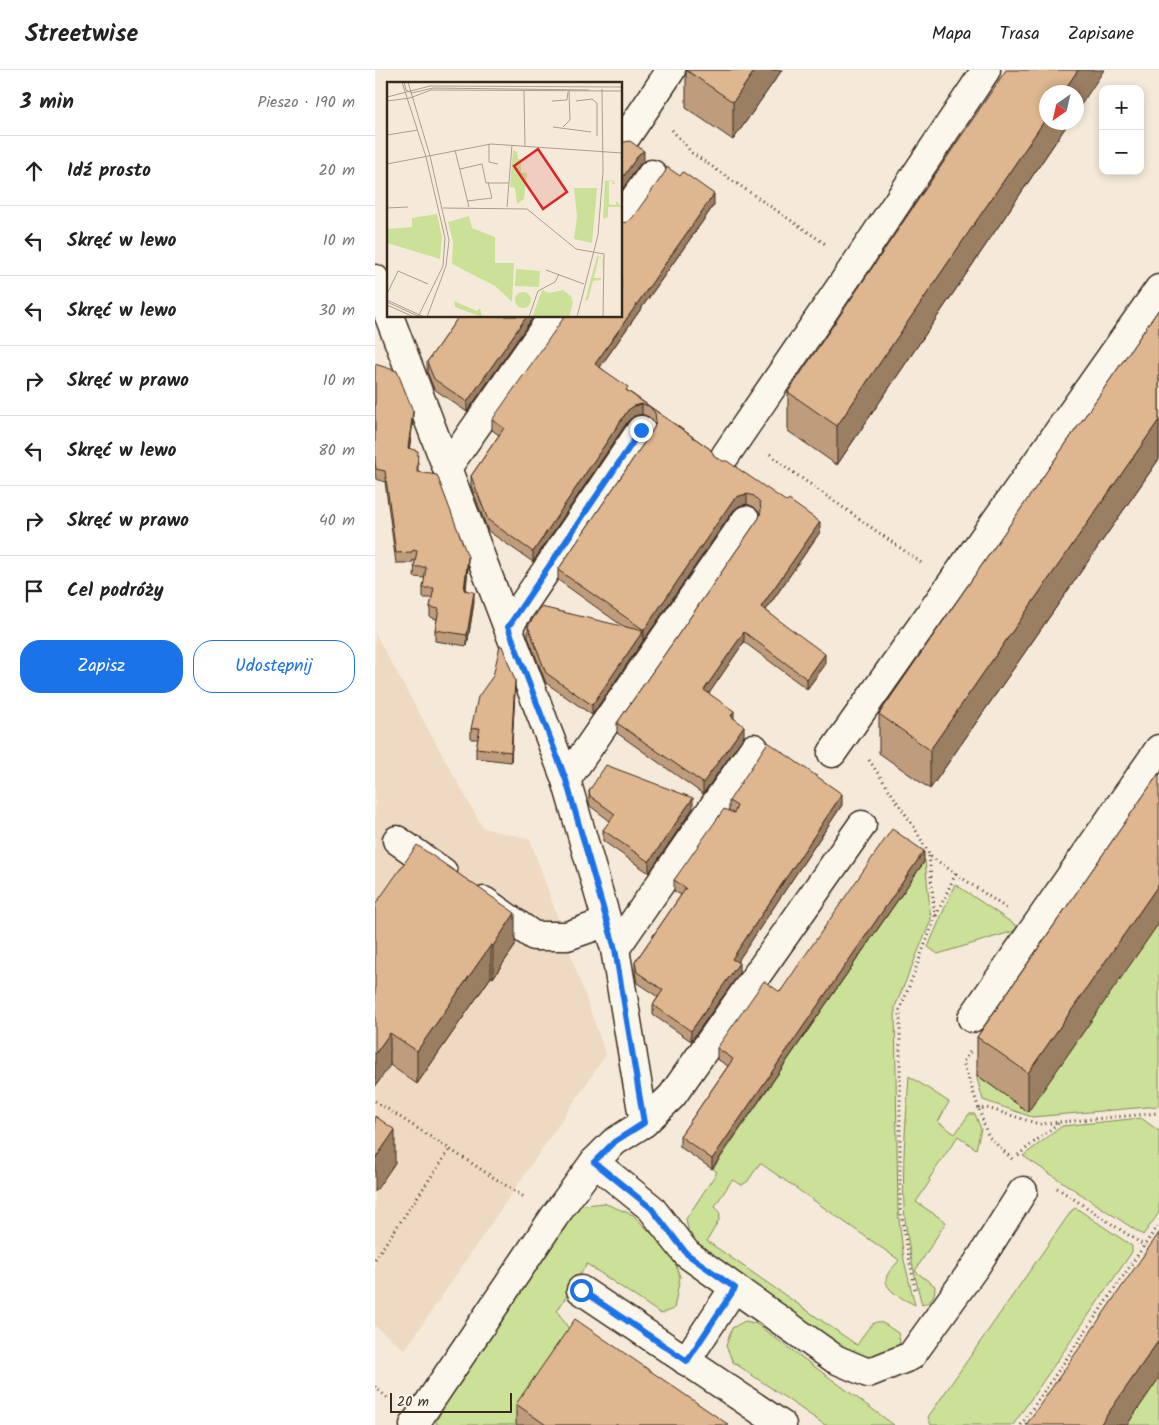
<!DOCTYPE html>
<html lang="pl">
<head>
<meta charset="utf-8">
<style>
	body { margin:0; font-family:Kalam,sans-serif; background:#f6f6f6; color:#222 }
	.controls { position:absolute; right:15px; top:15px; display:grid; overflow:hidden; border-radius:10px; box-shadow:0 2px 8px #0003 }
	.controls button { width:45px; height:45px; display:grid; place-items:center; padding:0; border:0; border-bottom:1px solid #e0e0e0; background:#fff; color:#222; font:25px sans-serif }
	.compass { position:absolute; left:664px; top:15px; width:45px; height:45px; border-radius:50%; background:#fff; box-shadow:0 2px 8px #0003; rotate:214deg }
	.scale { position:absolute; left:15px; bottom:12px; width:122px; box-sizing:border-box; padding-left:5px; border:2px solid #3b2a1e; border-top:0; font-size:14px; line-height:18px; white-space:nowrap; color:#3b2a1e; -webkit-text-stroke:4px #fbf7ec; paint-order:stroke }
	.stop { position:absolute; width:15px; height:15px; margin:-11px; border:4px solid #1a73e8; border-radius:50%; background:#fff }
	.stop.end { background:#1a73e8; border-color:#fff; box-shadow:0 1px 5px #0008 }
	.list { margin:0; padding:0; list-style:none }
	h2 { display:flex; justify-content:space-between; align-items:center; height:65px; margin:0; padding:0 20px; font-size:21px }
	h2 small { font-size:16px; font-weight:400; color:#767676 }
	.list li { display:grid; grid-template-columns:32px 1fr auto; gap:15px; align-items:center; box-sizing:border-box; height:70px; padding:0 20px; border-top:1px solid #e0e0e0 }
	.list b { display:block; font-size:19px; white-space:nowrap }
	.list em { font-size:16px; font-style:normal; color:#767676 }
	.actions { display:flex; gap:10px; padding:15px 20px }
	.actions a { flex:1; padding:11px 0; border:1px solid #1a73e8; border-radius:20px; text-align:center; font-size:18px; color:#1a73e8 }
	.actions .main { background:#1a73e8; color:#fff }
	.icon { flex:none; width:28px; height:28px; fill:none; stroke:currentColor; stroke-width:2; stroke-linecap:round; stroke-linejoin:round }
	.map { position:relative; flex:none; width:784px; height:1355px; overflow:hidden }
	header { display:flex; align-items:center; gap:30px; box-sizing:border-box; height:70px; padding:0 25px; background:#fff; border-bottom:1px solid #e0e0e0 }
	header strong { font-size:24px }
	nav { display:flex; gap:28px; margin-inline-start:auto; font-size:18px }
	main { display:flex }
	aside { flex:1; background:#fff }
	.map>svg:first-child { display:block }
</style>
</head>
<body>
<header>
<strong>Streetwise</strong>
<nav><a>Mapa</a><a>Trasa</a><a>Zapisane</a></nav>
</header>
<main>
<aside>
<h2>3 min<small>Pieszo · 190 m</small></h2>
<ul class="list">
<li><svg class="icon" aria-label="ahead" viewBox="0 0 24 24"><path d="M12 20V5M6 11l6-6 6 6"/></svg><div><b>Idź prosto</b></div><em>20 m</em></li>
<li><svg class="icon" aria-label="left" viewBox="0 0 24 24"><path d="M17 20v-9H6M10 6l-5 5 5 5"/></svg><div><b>Skręć w lewo</b></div><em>10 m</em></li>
<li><svg class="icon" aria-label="left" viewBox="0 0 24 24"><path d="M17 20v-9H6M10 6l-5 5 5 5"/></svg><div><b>Skręć w lewo</b></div><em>30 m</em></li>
<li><svg class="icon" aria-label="right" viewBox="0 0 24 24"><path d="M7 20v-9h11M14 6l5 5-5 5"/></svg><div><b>Skręć w prawo</b></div><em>10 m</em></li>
<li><svg class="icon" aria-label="left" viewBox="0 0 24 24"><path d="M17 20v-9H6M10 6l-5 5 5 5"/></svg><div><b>Skręć w lewo</b></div><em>80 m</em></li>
<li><svg class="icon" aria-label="right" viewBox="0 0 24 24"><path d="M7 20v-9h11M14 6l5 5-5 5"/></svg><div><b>Skręć w prawo</b></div><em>40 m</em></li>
<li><svg class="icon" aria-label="arrive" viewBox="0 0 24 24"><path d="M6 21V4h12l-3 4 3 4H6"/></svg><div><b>Cel podróży</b></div></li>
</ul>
<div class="actions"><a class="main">Zapisz</a><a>Udostępnij</a></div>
</aside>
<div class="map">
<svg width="784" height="1355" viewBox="0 0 784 1355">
	<rect width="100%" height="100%" fill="#f5ead9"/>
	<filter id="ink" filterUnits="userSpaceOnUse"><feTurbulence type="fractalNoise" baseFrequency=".02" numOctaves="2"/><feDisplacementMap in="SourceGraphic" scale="10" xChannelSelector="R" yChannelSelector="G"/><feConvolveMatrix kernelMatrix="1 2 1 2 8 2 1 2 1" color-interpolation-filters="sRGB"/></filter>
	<g filter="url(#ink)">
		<path fill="#eedac3" d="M0 563 108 758 155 769 231 985 30 1280 0 1256Z"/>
		<g fill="#cae197" stroke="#82865a">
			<path d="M550 790 556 850 520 937 523 1141 529 1190 540 1235C531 1230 506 1220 512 1206 514 1200 521 1195 524 1190L385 1093 373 1111 367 1115 357 1110 340 1136 345 1144 344 1150 332 1171 482 1275C487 1269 495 1250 505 1252 511 1254 518 1260 523 1263L525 1271 523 1279 513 1288 486 1290 324 1178 314 1164 311 1149 342 1102 338 1099Z"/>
			<path d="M580 814 646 859 563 884 553 877Z"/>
			<path d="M784 852V1036L657 1047 608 1030 601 1005 653 1041Z"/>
			<path d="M534 1006 574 1032 563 1052 580 1064 594 1044H600L606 1059 601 1079 583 1066 554 1109 555 1111 541 1132 571 1152 540 1201 560 1216C560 1227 557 1231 547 1235 539 1203 531 1169 529 1137 527 1093 531 1050 534 1006Z"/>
			<path d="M766 1048 784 1061V1143L768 1165 648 1086 687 1056Z"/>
			<path d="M229 1133 258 1145 297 1184 305 1207 299 1239 286 1244 212 1194 182 1241 200 1268 142 1355H62L61 1351 78 1321 201 1136Z"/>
			<path d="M701 1138 757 1176V1182L638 1355H556L553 1347 697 1140Z"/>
			<path d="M370 1251 380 1253 519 1355H450L358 1292 351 1276 357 1258Z"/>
			<path d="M784 1308V1355H752Z"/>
		</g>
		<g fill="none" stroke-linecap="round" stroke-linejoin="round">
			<defs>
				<g id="minor">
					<path d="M251 67 296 0"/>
					<path d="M246 148 277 104"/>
					<path d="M0 209 14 245"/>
					<path d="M14 246 191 710 240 879 269 1053 239 1072 219 1092 179 1147 39 1355"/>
					<path d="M350 386 481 194 611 0"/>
					<path d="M72 398 178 246"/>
					<path d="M133 557 266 360"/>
					<path d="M457 683 784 219"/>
					<path d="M191 710 371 450"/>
					<path d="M22 770 68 802"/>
					<path d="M109 831 159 866H192L232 852"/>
					<path d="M240 879 379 678"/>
					<path d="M597 948 784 679"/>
					<path d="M269 1053 297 1026 487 755"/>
					<path d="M219 1092 276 1138 312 1184 460 1289 493 1303 536 1286 602 1194 648 1121"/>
					<path d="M206 1220 407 1355"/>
					<path d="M311 1291 359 1218"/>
				</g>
			</defs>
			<use href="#minor" stroke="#3b2a1e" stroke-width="31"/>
			<g stroke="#3b2a1e" stroke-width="3" stroke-dasharray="1 4" stroke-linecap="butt">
				<path d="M297 60 317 83 452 175"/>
				<path d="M395 384 408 395 548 494"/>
				<path d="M494 690 539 757 555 786 631 838"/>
				<path d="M554 786 560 848 581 803"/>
				<path d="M595 982 588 992 604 1039"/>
				<path d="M0 1031 149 1127"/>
				<path d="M643 1085 686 1051"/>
				<path d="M637 1089 613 1066 604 1039 612 1038 664 1054 784 1043"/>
				<path d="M682 1118 770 1176"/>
				<path d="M0 1189 75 1079"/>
				<path d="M540 1219 525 1139V940L560 848"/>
				<path d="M0 1317 15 1330"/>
				<path d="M646 1355 784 1154"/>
			</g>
			<use href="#minor" stroke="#fbf7ec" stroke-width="28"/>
		</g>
		<g fill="#bf9d7b" stroke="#3b2a1e">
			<path d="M311 0H407L358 70 311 38Z"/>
			<path d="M672 52H694L462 395 413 361V322Z"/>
			<path d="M339 135 225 297 253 321 335 379 341 388 445 462 391 540 450 595 432 619 369 572 334 623 359 648 369 666 328 724 242 663V653L384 448 385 445V443L379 437 372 434 364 436 358 441 269 570H268V571L217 645 171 613 153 567V556L249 557 183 510V500L279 358 280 354 274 347 267 344 259 346 253 351 158 492 113 461 96 416V406L124 365 117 360V350Z"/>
			<path d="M784 239V389L555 719 504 683V644Z"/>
			<path d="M84 246H159L92 342 59 319 52 302V292Z"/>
			<path d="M0 294 38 352 34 379 43 392V402L93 498 91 520 99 532 92 576 60 571V560L62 549 55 547V537L57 528H48V518L50 508 39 507 40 491 38 490 37 493H21L10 412 1 409 0 401Z"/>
			<path d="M140 621 136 692 101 688V678L103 669H96V659Z"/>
			<path d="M784 703 653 1042 602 1005V967Z"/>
			<path d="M214 721 318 738 274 803 228 771V760L235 751 215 736 214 732Z"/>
			<path d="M354 731 467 735 362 892 364 904 316 971 278 945V935L283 927 262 913 260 902V892L306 825 299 821V810L354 741Z"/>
			<path d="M549 792 337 1099 305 1077V1066L353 996 342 989V978Z"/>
			<path d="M0 835 140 876 118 908 116 907 42 1014 15 995Z"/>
			<path d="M141 1334 354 1355H142L141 1354Z"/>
		</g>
		<g fill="#9b7f64" stroke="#3b2a1e">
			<path d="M380 0H407L358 70V32Z"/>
			<path d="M703 0H729L702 41V22H688Z"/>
			<path d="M672 47V52H694L462 395V356Z"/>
			<path d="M269 81V91L264 95 246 121V110L264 84Z"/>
			<path d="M339 124V135L220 304V294Z"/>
			<path d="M152 246H159L92 342V332Z"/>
			<path d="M267 334V344L259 346 253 351 158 492V482L253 340 259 336Z"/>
			<path d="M38 341V352L33 389V378Z"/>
			<path d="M784 350V389L555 719V680Z"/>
			<path d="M372 424V434L364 436 358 441 269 570V560L358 430 364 426Z"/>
			<path d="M445 452V462L386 547V537Z"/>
			<path d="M93 487V498L89 530V520Z"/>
			<path d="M99 522V532L92 576V565Z"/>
			<path d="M268 561V571L217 645V635Z"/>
			<path d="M369 562V572L329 631V620Z"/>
			<path d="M450 584V595L432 619V609Z"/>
			<path d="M140 610V621L136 692V682Z"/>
			<path d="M359 641V652L356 646Z"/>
			<path d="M369 656V666L328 724V713Z"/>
			<path d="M467 724V735L357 900V889Z"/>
			<path d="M318 728V738L274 803V792Z"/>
			<path d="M549 781V792L337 1099V1089Z"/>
			<path d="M784 814V853L653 1042V1003Z"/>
			<path d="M140 843V876L118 908V876Z"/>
			<path d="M116 875V907L42 1014V981Z"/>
			<path d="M364 893V904L316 971V961Z"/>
			<path d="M15 963V995L0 1017V984Z"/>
			<path d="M20 1060V1093L0 1122V1089Z"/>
			<path d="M784 1270V1308L752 1355H725Z"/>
		</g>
		<g fill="#deb68f" stroke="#3b2a1e">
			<path d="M311 0H380L358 32Z"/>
			<path d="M631 0H703L688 22H672V47L462 356 413 322Z"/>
			<path d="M246 71 249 72 255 71 269 81 264 84 246 110Z"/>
			<path d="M292 97 305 106 308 102 339 124 220 294 253 317 251 320 335 379 341 388 348 391H352L412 432 414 430 445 452 386 537 450 584 432 609 369 562 329 620 359 641 356 646 369 656 328 713 242 653 384 448 386 441 385 432 379 426 372 424 364 426 358 430 269 560 183 500 279 358 281 351 280 343 274 336 267 334 259 336 253 340 158 482 113 450 96 406 129 358 117 350 190 246H246V153L252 152 258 147 290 102Z"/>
			<path d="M784 239V350L555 680 504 644Z"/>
			<path d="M84 246H152L92 332 59 309 52 292Z"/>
			<path d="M0 294 22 301 38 341 33 378 43 381 42 402 62 405 93 487 89 520 99 522 92 565 60 560 64 539 55 537 59 518H48L51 497H39L42 481 38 480 37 482 21 483 10 401 1 399 0 391Z"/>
			<path d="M166 537 268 561 217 635 171 603 153 556Z"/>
			<path d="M125 576H127L140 610 136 682 101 678 105 658 96 659 103 627 118 606Z"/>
			<path d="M393 672 467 724 357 889 364 893 316 961 278 935 288 920 262 902 260 892 311 818 299 810 349 739 359 743 362 736 354 731Z"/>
			<path d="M231 695 318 728 274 792 228 760 240 744 215 726 214 721Z"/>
			<path d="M784 703V814L653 1003 602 967Z"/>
			<path d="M517 759 549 781 337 1089 305 1066 358 989 342 978 389 911 405 922Z"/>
			<path d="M42 775 140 843 118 876 116 875 42 981 15 963 0 984V835Z"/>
			<path d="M0 1046 20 1060 0 1089Z"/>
			<path d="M784 1163V1270L725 1355H651Z"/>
			<path d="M200 1249 354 1355H171L141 1334Z"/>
		</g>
	</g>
	<g fill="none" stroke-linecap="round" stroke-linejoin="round" filter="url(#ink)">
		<path stroke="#1a73e8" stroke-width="6" d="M206 1220 312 1291 360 1218 312 1184 276 1138 219 1092 239 1072 269 1053 240 879 191 710 133 557 266 360"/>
	</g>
	<g transform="translate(12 12)">
		<rect width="235" height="235" fill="#f5ead9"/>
		<path d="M126 68 130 70 131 77 142 78 134 79V90L140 91 137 117 130 122 128 106 123 105ZM226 98 228 101 225 103 226 99H222V122L229 123V119L235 125H221V135L216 137 218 99ZM187 106H210L205 161 187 157 190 135ZM50 132 55 155 53 177 0 161V147L25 145V136ZM82 134 85 146 108 155V181H127L125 220 108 204 65 182 66 160 61 140ZM210 174 214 175 216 178 215 191V177L212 175 207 196H214V193V198L206 199 201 218 198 219ZM129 187 153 189 152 205 128 204ZM155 208 162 211 176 208 184 214 186 221 182 235H145ZM128 218a8 8 0 1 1 16 0a8 8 0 1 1-16 0ZM67 219 90 229 93 226 95 235 68 225Z" fill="#cae197"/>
		<path fill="none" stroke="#ab9d8e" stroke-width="1" d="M15 0 39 75 58 156 56 184 31 235M17 0 19 8 25 11 46 6 202 8M21 0 43 74 62 158 59 184 40 235M137 9 138 65M0 15 43 4 235 5M0 19 23 16 44 8 235 9M165 19 180 18 181 10M189 19 205 17 210 21V54M166 45 204 50M176 45 183 38 182 9M0 53 31 48M102 62V80L111 82M68 68 82 125M0 82 104 62 235 71M73 87 95 82 99 101H122M80 119 105 116 101 100M120 125 125 63M0 126 21 125M56 126 140 127 189 167 217 172M159 188 197 202M0 212 11 189 41 202M0 218 37 235M0 220 33 235M0 223 27 235M142 235 151 209 168 200 172 192M190 235 211 153 216 90 215 7M216 235 217 172"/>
		<path fill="#d62828" fill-opacity="0.15" stroke="#d62828" stroke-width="2.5" d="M151 67 180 110 156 127 127 84Z"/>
		<rect width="235" height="235" fill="none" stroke="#3b2a1e" stroke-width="2.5"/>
	</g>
</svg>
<div class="controls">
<button>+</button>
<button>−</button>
</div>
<svg class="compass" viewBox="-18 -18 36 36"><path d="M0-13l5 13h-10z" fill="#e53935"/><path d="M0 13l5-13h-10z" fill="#767676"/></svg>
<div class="scale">20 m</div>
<div class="stop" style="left:206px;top:1220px"></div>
<div class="stop end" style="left:266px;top:360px"></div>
</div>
</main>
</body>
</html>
